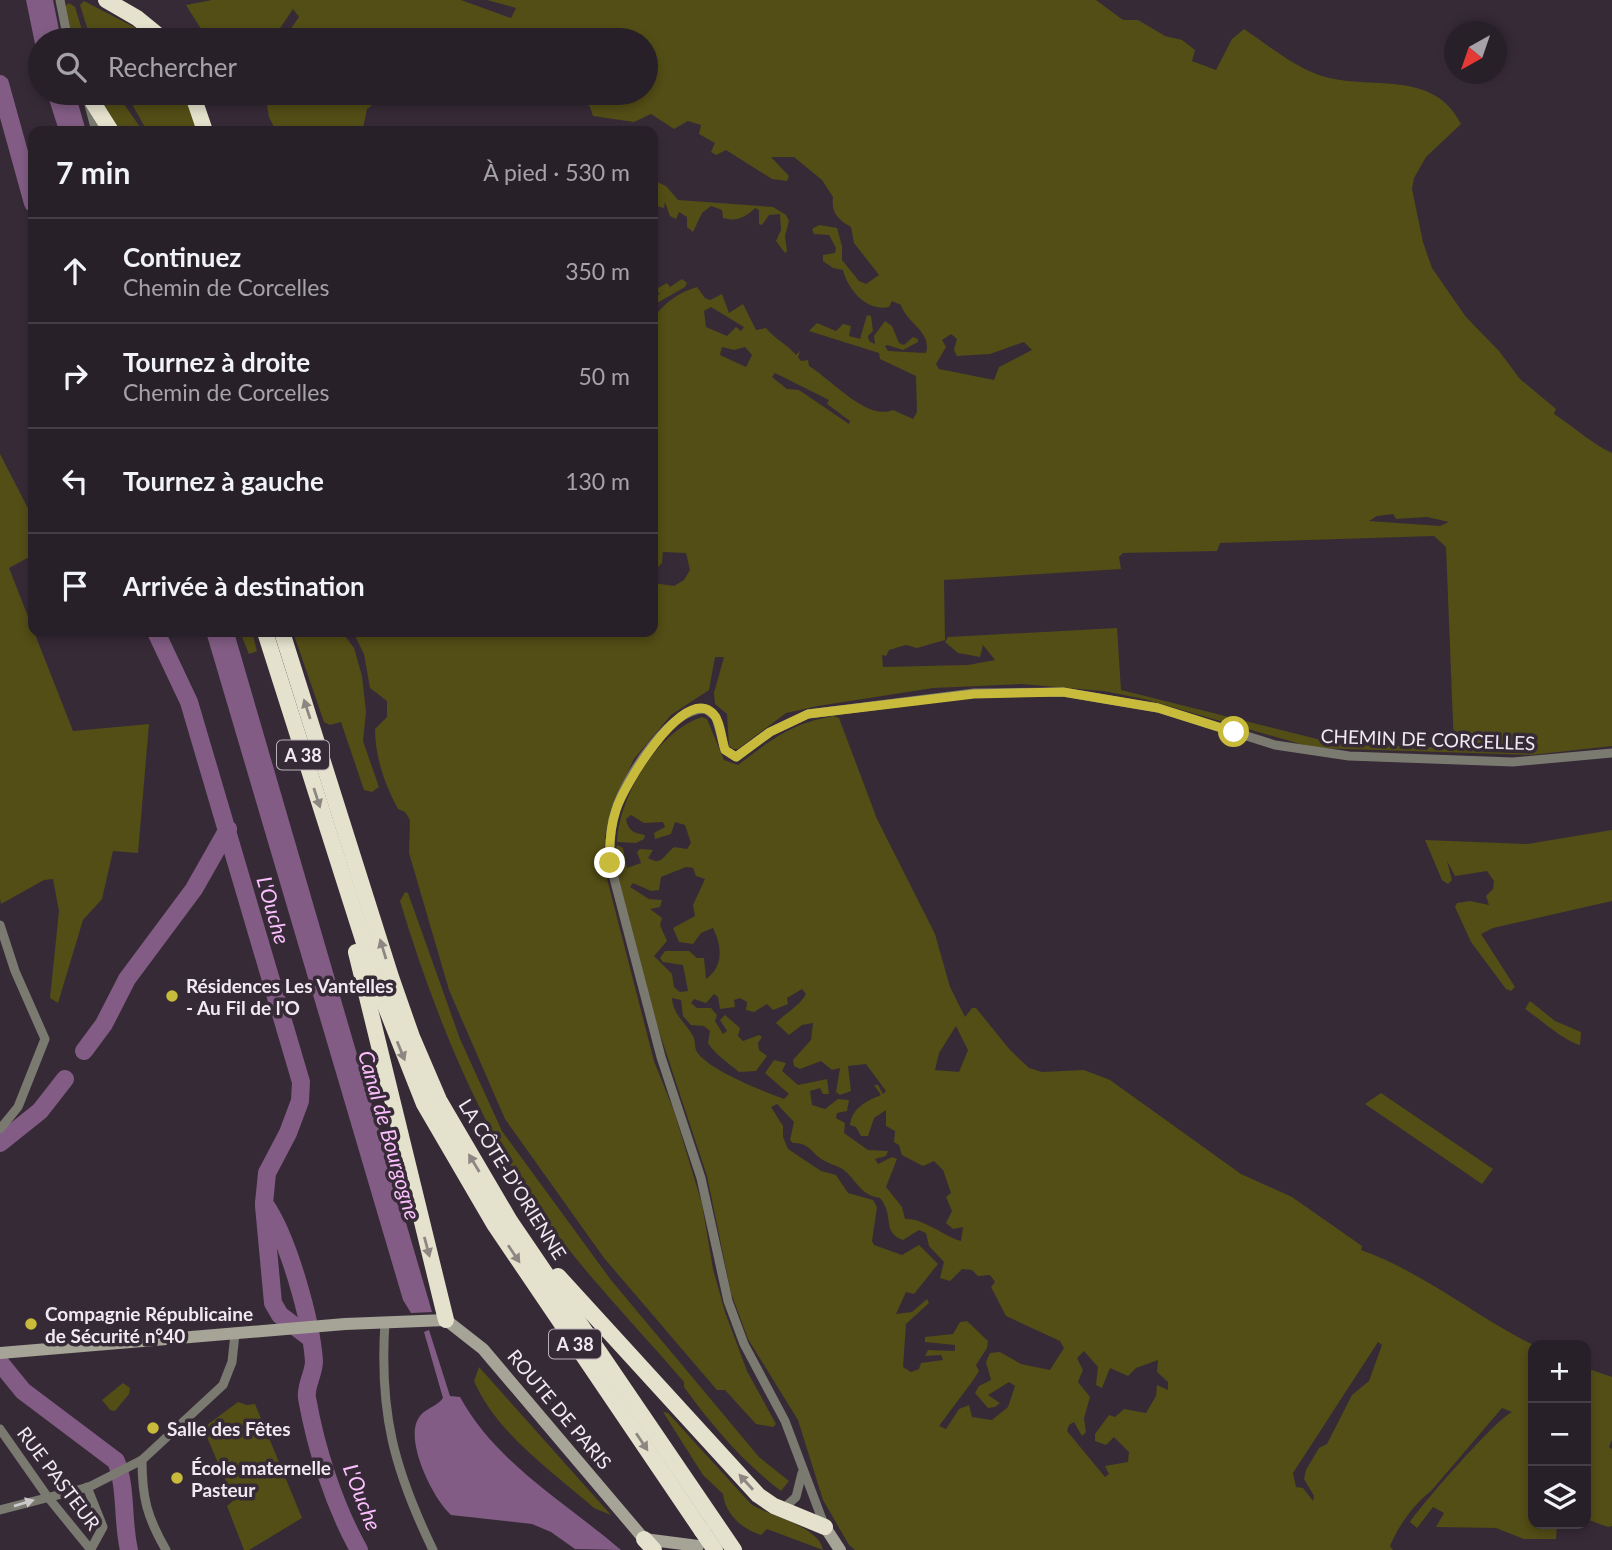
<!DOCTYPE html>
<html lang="fr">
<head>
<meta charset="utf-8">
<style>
	body { margin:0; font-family:Lato,sans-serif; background:#342d35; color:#f1f3f6 }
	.controls { position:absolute; right:21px; bottom:21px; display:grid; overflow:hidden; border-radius:14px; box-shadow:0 4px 10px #0003 }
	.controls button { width:63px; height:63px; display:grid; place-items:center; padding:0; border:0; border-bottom:2px solid #443e46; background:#282029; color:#f1f3f6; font:35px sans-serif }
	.compass { position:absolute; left:1444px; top:21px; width:63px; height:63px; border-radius:50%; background:#282029; box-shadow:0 4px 10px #0003; rotate:220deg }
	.stop { position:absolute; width:21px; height:21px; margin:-16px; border:5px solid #c8bb3b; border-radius:50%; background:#fff }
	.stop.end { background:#c8bb3b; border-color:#fff; box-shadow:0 2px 7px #0008 }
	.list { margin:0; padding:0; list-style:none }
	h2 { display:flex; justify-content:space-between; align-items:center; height:91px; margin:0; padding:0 28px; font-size:30px }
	h2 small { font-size:23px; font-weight:400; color:#a5a3a8 }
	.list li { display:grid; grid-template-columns:46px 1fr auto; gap:21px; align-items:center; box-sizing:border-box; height:105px; padding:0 28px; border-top:2px solid #443e46 }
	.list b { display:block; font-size:26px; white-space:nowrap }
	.list p { margin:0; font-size:23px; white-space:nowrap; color:#a5a3a8 }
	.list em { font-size:23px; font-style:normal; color:#a5a3a8 }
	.icon { flex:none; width:38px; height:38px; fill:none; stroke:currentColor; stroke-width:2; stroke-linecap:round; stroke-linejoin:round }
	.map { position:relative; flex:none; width:1612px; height:1550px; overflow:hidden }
	.search { position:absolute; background:#282029; box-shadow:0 4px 10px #0003; left:28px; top:28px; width:630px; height:77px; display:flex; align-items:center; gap:18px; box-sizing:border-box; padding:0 24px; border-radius:38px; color:#a5a3a8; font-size:26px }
	.panel { position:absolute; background:#282029; box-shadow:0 4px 10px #0003; left:28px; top:126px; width:630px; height:511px; border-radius:14px }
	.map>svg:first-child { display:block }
</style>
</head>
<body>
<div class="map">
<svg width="1612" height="1550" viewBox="0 0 1612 1550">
	<rect width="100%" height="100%" fill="#362a37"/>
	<g fill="#534d16" fill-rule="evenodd">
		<path d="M212 0H461L511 18 516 8 487 0H1096L1123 20H1138L1165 36 1182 40 1195 50 1192 61 1216 70 1232 39 1244 29C1268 45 1294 67 1322 76 1370 91 1433 68 1461 124L1426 157 1414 178 1412 189 1423 242 1432 268 1466 317 1499 351 1520 379 1556 409 1554 414C1573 426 1592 444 1612 453V746L1531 755 1314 748 1144 699 1103 691 1021 684 933 688 818 706 786 713 738 749H733L729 746 727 714 715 704 714 693 724 657H715L709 690 671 715 634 759 611 809 605 837 604 867 654 1061 674 1111 702 1204 713 1269 725 1312 747 1371 776 1424 773 1427 756 1424 725 1390H717L604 1258 505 1119 449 990 409 853 410 820 405 812 398 809C385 785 375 757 375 729L387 717V701L370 688 364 654 353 632H653V583L674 586 684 580 690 570 686 553 663 552 662 563 658 567 653 565V319C663 303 680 292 697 287L705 298 710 300 722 294 729 313 743 304 756 330 766 328C776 340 787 344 796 355L800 351 798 357 801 361 808 360 809 366C832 380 867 421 893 410L913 419 917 412 916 376 880 359 879 353 809 331 817 323 836 331 843 324 851 326 849 336 860 339 867 315 871 316 873 331 868 336 869 341 875 344 874 336 885 321 892 326 899 343 904 345 913 337 918 339V342L903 350 887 345 885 346 888 351 926 353C932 331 907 324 901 305L892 301 889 307C867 312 848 290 843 270L833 268 823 261V255L835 253 836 248 829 235 814 234 812 229 819 225 837 228 842 246V260L859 281 866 284 879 275 854 243 851 227C838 220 831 213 833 197L822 180 794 157H771L789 176 787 181 772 179 726 150 716 155 711 152 715 143 699 134 701 125 688 121 674 129 651 114 634 122 593 116 590 107 581 97H557L551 93H646V40H283L299 17 293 9 272 40H208L186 5ZM711 307 744 327 741 331 736 327 727 336 706 327 704 311ZM951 334 957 339 954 350 957 356 990 354 1024 342 1032 350 999 367 994 380 939 369 936 364 946 347 942 340ZM722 347 734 350 745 347 752 355 746 367 720 355ZM775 373 829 400 827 404 850 421 849 424 799 390 787 389 772 377ZM1393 514 1396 519 1427 517 1449 522 1440 526 1369 521 1377 516ZM1434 536 1446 547 1454 748 1333 743 1121 690 1117 628 948 637 945 642 958 653 980 657 983 645 995 660 968 665 883 667 882 655 886 656 889 650 906 645 917 648 945 640 944 580 1121 569 1119 557 1123 553 1217 551 1220 543Z"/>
		<path d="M84 1 134 27 148 40H91L80 5Z"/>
		<path d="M69 3 75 7 85 40H73L65 6Z"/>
		<path d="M93 93H116L143 131H118Z"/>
		<path d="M126 93H187L200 131H147Z"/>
		<path d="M265 93H374L369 97 372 105 367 109 363 128 372 131H276L269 117Z"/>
		<path d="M653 180 666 186 678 200 773 207 786 215 789 221 785 236 787 251 785 253 776 241 781 230 780 214 769 215 762 225 759 224V210L755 208C746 217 737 222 723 218L722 210 711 206 702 213 693 232 687 227V217L679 212 676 219 670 216 665 202 664 208 653 205Z"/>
		<path d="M682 279 687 283 685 287 657 303 653 301 660 293 653 291 667 283 670 287Z"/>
		<path d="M0 454 33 518V555L9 568 73 731 149 724 138 853 113 851 102 899 83 920 58 1003 50 998 59 911 53 879 44 880 1 904 0 899Z"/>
		<path d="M240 632H252L257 651 249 654Z"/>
		<path d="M297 632H342L354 648 362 676 366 712 363 741 379 787 372 792 364 790 341 722 330 725 324 722 294 635Z"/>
		<path d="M833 716 839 718 877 819 935 934 950 987 965 1017 972 1008H976L1010 1050 1029 1068 1042 1072 1084 1070 1110 1080 1241 1174 1292 1197 1362 1246 1361 1250C1423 1272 1475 1316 1533 1345V1524H1557L1556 1539H1524L1496 1528 1436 1527 1444 1513 1433 1507 1417 1528 1410 1522C1422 1504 1496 1419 1512 1412L1502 1408 1431 1491C1413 1505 1399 1525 1390 1546L1393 1550H855L849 1545 823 1500 798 1420 748 1339 731 1293 707 1176 652 1010 613 862 617 845 623 848 627 868 641 863 637 852 640 849 653 850 648 858C662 866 663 856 674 847L687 849 691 843 685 825 675 822 671 834 655 839 654 833 665 827 663 822 644 823 631 815 626 819C628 831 634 833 645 835L644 839 636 843 617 842C619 796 658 731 702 717L707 719 724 760 738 765C772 739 790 724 833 716ZM686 867 693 868 696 876 705 879 693 905 695 916 673 928 679 942 693 944 701 933 713 928C721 944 725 966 706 979L704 958H697L689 951H665L660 958 663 962 683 965 688 991 680 992 674 987 672 974 654 956 667 941 660 925 662 918 650 909 660 907 662 900 649 899 630 887 633 883 651 891 659 890 661 877ZM802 989 806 994C800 1006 785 1013 776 1023L789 1035 802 1025 813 1023 811 1040 793 1060 794 1066 800 1069 821 1061 832 1070 840 1068 836 1092 840 1095 851 1091 848 1066 866 1064 886 1091 883 1094 878 1085H874L881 1095C866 1101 852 1108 850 1125L856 1127 861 1136H868L874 1118 886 1110V1126L895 1131 894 1142 899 1145 902 1155 923 1166 934 1161 943 1170 951 1193 946 1197 952 1211 946 1223 953 1229 963 1227 961 1241C943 1236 924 1218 905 1219L902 1207 886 1187 897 1159 892 1157 878 1164 875 1159 886 1156 888 1151 868 1150 844 1133 845 1123 836 1118 837 1113 847 1111 849 1100 838 1099 825 1109 812 1105 810 1091 820 1088 823 1094H829L827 1079 798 1085 782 1071 786 1063 774 1060 765 1073 789 1094 784 1099C763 1091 710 1071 697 1052 694 1047 696 1041 693 1036 686 1023 673 1015 672 998L681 1000 683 1016 691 1025 704 1026 710 1031 708 1043C715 1054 728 1063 739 1072L756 1071 767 1056 759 1050 758 1043 762 1037 759 1035 743 1041 738 1036 740 1028 725 1015 720 1020 727 1031 723 1034 715 1021 717 1015 711 1008H697L691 1003 694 999 706 1003 714 994 718 997 720 1009 735 1007 734 1000 740 998 747 1002 746 1010 754 1012 767 1004 773 1010 788 1004 787 998ZM956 1026 968 1050 959 1072 935 1070 939 1053ZM777 1104 794 1122 790 1140 793 1143C810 1142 812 1155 825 1161 831 1165 840 1166 845 1171 858 1182 860 1195 880 1198 895 1216 881 1232 903 1240L919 1230 926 1233 929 1246 944 1262 940 1278 950 1281 962 1269 972 1270 978 1276 990 1275 995 1282 991 1287 1006 1316 1060 1341 1064 1348 1050 1370 1021 1364 1000 1352 990 1353 986 1362 991 1380 979 1386 975 1393 988 1408 995 1407 1000 1403 988 1395 1009 1382 1015 1386 1008 1407 992 1420 972 1417 969 1405 959 1409 946 1429 939 1426 974 1379 979 1371 976 1365 987 1348 988 1341 967 1321 960 1322 953 1334 925 1337V1342L955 1345V1351L928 1350 925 1356 941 1355 943 1360 921 1363 919 1369 911 1372 903 1367 906 1324 929 1303 927 1299 912 1312 896 1314 906 1292 914 1294 938 1264 919 1245 902 1255 874 1245 872 1241 877 1207 873 1200 848 1193 836 1175 821 1171 788 1149 783 1137V1126L771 1107ZM1378 1342 1382 1345 1369 1381 1352 1395 1327 1444 1319 1448 1306 1470 1304 1479 1314 1496 1313 1501 1303 1488 1296 1487 1293 1473ZM1084 1351 1098 1367 1096 1385 1102 1388 1110 1368 1128 1376 1136 1368 1158 1360 1157 1372 1168 1382V1390L1157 1385 1156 1396 1146 1413 1124 1409 1115 1417 1109 1415 1095 1434V1441L1106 1445 1114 1437 1129 1452 1128 1462 1105 1466 1109 1474 1105 1477 1067 1431 1069 1425 1074 1422 1082 1436 1086 1432 1084 1418 1090 1397 1078 1382 1083 1370 1077 1358Z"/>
		<path d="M1612 830V901L1493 928 1481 934 1515 987 1511 991 1506 989 1471 942 1455 907 1457 903 1470 901 1489 905 1486 896 1493 889 1494 881 1487 871 1455 876 1447 861 1452 880 1448 884 1442 880 1425 840 1527 844Z"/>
		<path d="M405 892 408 893 460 1039 502 1131 611 1280 759 1457 789 1481 781 1491C743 1462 712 1426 684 1387V1382C637 1327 585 1275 543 1215 478 1124 432 1007 400 901Z"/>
		<path d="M1530 1001 1555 1021 1581 1032 1580 1045C1564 1041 1540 1019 1525 1009Z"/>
		<path d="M1381 1093 1493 1169 1482 1184 1365 1104Z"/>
		<path d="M479 1367 611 1515 594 1508C552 1471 497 1434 474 1381Z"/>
		<path d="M1586 1368 1612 1377V1440L1609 1447 1612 1449V1526L1608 1527 1586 1519Z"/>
		<path d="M123 1383 130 1388 129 1394 115 1411 110 1410 102 1400Z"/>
		<path d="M238 1402 247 1405 255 1404 302 1518 249 1550H244L227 1506 234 1500 203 1428Z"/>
		<path d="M663 1412 668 1413 751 1504C771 1517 819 1526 823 1550L767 1529 761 1535C742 1529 725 1514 723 1494L703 1475Z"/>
	</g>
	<g fill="#825c84">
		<path d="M26 0H53L61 40H40V68Z"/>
		<path d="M47 93H75L86 131H59Z"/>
		<path d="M206 632H234L432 1312 411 1313 403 1300Z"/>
		<path d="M429 1330 450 1396 460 1397C496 1463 565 1502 621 1550L575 1549 551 1532 532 1524 451 1515C433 1499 405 1442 418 1419 424 1408 437 1407 443 1398L424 1332Z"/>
	</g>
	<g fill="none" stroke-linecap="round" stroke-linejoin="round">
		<g stroke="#825c84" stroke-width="18">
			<path d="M0 84 33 203"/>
			<path d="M156 632 189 702 301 1082 300 1101 288 1133 267 1173 264 1203C288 1237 311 1320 314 1361 314 1374 305 1386 307 1398 316 1449 334 1505 359 1550"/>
			<path d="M84 1051 104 1024 127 979 194 889 228 829"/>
			<path d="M0 1143 40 1111 65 1079"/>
			<path d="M264 1206 273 1303 280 1315 309 1337"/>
			<path d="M1 1364 23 1391 116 1461C127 1489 122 1520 129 1550"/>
		</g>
		<g stroke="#7a7a71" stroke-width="9">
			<path d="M60 0 68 40"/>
			<path d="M89 105 96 131"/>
			<path d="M0 925 15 971 45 1039 18 1107 0 1129"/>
			<path d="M385 1322C379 1413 394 1469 433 1550"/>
			<path d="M0 1429 47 1496 91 1550"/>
			<path d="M87 1487 103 1527 91 1549"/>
			<path d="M783 1509 796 1497 802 1473"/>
			<path d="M0 1510 89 1487 142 1460"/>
			<path d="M825 1527 785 1421 744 1344 728 1301 701 1178 661 1057 610 863C609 844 610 827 616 809 626 777 670 707 706 709L716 717 725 750 736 757 770 732 808 714 974 693 1063 692 1158 708 1275 745 1349 756 1513 762 1612 753"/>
			<path d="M166 1550C147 1517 142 1498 142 1460L223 1385 232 1362 235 1334"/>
		</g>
		<g stroke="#a5a497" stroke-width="12">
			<path d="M0 1353 345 1324 446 1320 483 1349 644 1539 698 1546"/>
			<path d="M825 1527 840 1550"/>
		</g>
		<g stroke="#e4e2cd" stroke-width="16">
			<path d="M106 0 137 18 164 40"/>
			<path d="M87 93 111 131"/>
			<path d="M192 93 205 131"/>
			<path d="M265 632 379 990 424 1104 494 1224 702 1531"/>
			<path d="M282 632 391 977 412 1037 439 1100 510 1221 734 1550"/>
			<path d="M356 952 446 1320"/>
			<path d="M558 1276 758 1495 774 1506 825 1527"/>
			<path d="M644 1539 654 1550"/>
		</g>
		<path stroke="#e4e2cd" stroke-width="16" d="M702 1531 715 1550"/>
	</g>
	<defs><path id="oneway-solid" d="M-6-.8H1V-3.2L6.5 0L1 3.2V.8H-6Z" transform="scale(1.75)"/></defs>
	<g fill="#8d8682">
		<use href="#oneway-solid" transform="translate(307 709) rotate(-108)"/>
		<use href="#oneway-solid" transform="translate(317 798) rotate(72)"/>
		<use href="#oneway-solid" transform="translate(383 949) rotate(-107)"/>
		<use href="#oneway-solid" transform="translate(401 1051) rotate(68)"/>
		<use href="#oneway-solid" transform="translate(474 1163) rotate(-121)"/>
		<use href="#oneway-solid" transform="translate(427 1247) rotate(75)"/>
		<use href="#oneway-solid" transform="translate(514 1254) rotate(56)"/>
		<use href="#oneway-solid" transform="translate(642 1442) rotate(56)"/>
		<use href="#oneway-solid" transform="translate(746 1482) rotate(-132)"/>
	</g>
	<use fill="#cdc8cb" href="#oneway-solid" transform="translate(24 1503) rotate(-17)"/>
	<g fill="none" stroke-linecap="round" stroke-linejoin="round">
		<path stroke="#c8bb3b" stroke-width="9" d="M610 863C609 844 610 828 616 810 623 787 680 691 710 711 721 718 721 739 725 750L736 757 770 732 808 714 974 694 1063 692 1158 708 1234 732"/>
	</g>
	<g fill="#c8bb3b" stroke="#362a37" stroke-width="2.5">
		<circle cx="172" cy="996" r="7"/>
		<circle cx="31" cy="1324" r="7"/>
		<circle cx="153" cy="1428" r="7"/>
		<circle cx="177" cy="1478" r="7"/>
	</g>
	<g text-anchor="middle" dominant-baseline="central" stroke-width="7" stroke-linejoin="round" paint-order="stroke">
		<g fill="#362a37" stroke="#b9b0b9" stroke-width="2">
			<rect x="277" y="740.5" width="52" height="29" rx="5"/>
			<rect x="549" y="1329.5" width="52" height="29" rx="5"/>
		</g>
		<g font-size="18" font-weight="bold" fill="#f1e9f1">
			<text x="303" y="755">A 38</text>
			<text x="575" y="1344">A 38</text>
		</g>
		<g font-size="19" fill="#f1e9f1" stroke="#362a37">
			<text transform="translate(1428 739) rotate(2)">CHEMIN DE CORCELLES</text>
			<text transform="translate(513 1179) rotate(58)">LA CÔTE-D'ORIENNE</text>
			<text transform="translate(560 1409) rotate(50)">ROUTE DE PARIS</text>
			<text transform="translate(59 1478) rotate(53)">RUE PASTEUR</text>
		</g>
		<g font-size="19" font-weight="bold" fill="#f1e9f1" stroke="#362a37" text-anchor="start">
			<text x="186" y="985">Résidences Les Vantelles<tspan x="186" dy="22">- Au Fil de l'O</tspan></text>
			<text x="45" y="1313">Compagnie Républicaine<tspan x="45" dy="22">de Sécurité n°40</tspan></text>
			<text x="167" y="1428">Salle des Fêtes</text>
			<text x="191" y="1467">École maternelle<tspan x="191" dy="22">Pasteur</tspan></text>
		</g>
		<g font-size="21" font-style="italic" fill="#fcc0fe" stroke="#362a37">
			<text transform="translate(274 910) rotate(74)">L'Ouche</text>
			<text transform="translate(390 1135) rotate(74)">Canal de Bourgogne</text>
			<text transform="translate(363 1497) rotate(69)">L'Ouche</text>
		</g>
	</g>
</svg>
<div class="controls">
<button>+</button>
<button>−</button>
<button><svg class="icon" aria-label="layers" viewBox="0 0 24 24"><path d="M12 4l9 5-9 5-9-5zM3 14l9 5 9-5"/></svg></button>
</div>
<svg class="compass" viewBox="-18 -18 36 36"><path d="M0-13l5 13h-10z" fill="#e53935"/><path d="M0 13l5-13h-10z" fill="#a5a3a8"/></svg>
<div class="stop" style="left:1234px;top:732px"></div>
<div class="stop end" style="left:610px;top:863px"></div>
<div class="search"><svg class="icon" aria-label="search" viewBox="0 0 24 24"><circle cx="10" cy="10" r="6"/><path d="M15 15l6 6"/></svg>Rechercher</div>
<section class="panel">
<h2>7 min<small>À pied · 530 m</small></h2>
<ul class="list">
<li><svg class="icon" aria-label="ahead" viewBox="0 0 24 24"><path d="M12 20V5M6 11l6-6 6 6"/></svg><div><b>Continuez</b><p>Chemin de Corcelles</p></div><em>350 m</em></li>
<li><svg class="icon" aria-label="right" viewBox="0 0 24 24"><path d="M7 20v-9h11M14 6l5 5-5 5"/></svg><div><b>Tournez à droite</b><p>Chemin de Corcelles</p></div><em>50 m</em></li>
<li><svg class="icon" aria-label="left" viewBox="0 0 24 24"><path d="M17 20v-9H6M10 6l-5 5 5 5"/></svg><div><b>Tournez à gauche</b></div><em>130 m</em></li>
<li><svg class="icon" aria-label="arrive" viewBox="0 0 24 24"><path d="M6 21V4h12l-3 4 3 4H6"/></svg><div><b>Arrivée à destination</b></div></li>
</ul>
</section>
</div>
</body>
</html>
